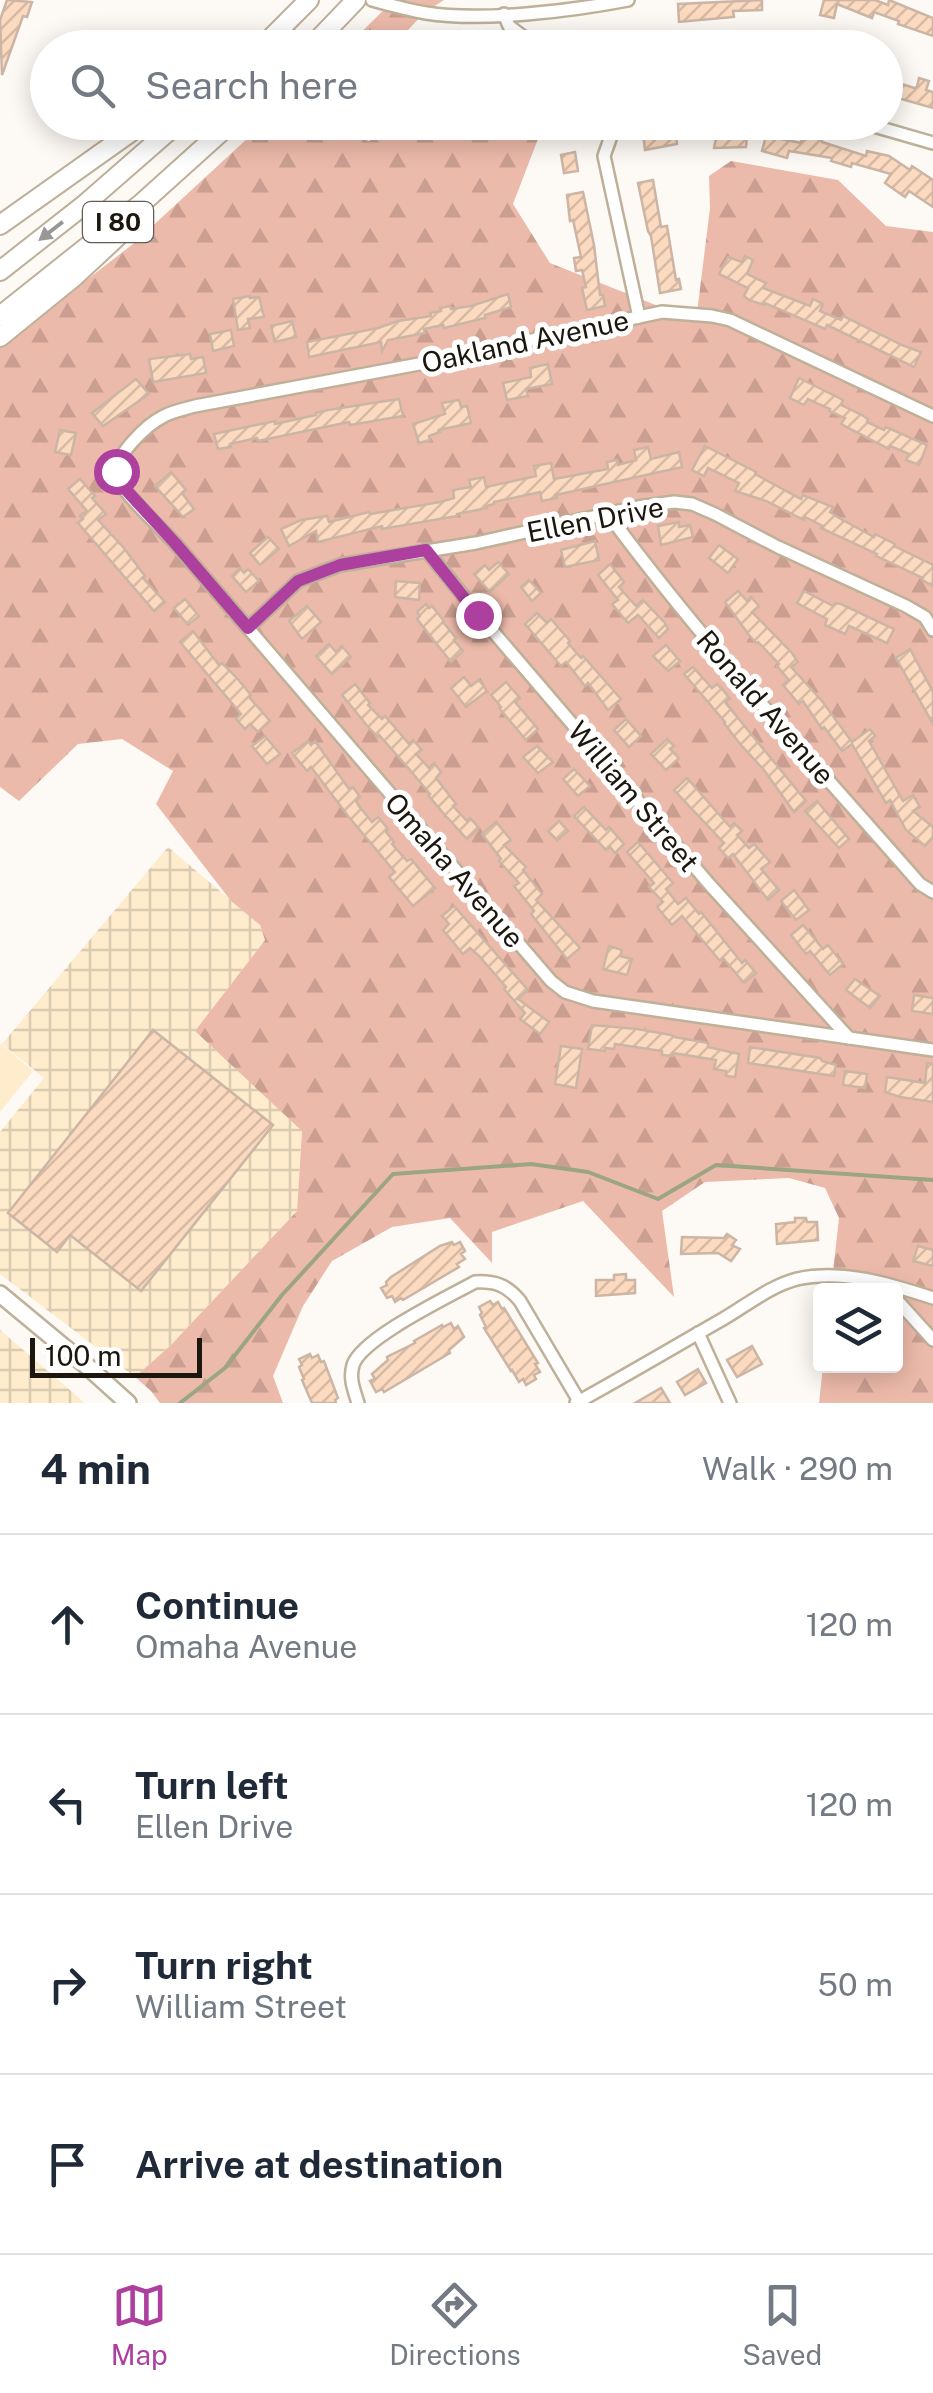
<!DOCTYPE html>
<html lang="en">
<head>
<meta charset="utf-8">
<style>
	body { margin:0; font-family:"Public Sans",sans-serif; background:#f2f2f3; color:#1f2937 }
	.controls { position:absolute; right:30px; bottom:30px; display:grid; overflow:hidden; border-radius:10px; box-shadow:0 5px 25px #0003 }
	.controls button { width:90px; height:90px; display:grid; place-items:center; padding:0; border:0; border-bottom:2px solid #e0e1e3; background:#fff; color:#1f2937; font:50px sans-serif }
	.scale { position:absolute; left:30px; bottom:25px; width:172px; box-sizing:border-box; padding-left:10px; border:5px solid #1c170e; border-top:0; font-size:28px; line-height:35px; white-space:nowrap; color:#1c170e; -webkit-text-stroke:8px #fff; paint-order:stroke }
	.stop { position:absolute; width:30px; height:30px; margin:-22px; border:8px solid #ad3f9e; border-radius:50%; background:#fff }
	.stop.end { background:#ad3f9e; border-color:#fff; box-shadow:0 2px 10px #0008 }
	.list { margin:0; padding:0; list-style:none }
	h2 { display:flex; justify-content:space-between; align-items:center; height:130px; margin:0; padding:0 40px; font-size:42px }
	h2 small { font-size:32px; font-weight:400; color:#747a83 }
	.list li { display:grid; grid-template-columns:65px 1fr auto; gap:30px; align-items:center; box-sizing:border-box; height:180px; padding:0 40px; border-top:2px solid #e0e1e3 }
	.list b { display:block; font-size:38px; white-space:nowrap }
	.list p { margin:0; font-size:32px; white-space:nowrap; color:#747a83 }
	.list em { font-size:32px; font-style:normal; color:#747a83 }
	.icon { flex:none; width:55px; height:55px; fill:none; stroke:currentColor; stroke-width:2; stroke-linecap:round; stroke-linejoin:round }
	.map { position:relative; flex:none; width:933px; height:1403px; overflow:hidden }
	.search { position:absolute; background:#fff; box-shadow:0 5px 25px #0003; left:30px; right:30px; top:30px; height:110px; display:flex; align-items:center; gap:25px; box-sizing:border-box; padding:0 35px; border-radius:55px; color:#747a83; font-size:38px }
	.sheet { height:850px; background:#fff }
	nav { display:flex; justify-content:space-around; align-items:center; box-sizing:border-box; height:140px; border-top:2px solid #e0e1e3; background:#fff; font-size:28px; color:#747a83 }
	nav a { display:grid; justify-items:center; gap:5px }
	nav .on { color:#ad3f9e }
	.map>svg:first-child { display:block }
</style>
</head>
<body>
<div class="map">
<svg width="933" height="1403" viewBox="0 0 933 1403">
	<defs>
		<pattern id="industrial-grid" width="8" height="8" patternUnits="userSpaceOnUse" patternTransform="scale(2.5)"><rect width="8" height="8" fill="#ffeccd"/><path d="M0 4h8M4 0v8" fill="none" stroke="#dacaaf"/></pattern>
		<pattern id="forest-firs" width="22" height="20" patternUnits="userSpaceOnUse" patternTransform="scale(2.5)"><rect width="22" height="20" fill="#ecbaaa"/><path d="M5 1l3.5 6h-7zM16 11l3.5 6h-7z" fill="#ca9f91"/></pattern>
		<pattern id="building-hatch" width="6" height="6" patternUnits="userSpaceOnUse" patternTransform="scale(2.5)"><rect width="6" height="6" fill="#fbdac0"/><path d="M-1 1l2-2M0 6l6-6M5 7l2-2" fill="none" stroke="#d7baa4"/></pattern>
	</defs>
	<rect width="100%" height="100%" fill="#fdfaf5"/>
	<path fill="#ffeccd" d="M0 1043 33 1071 0 1112Z"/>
	<g fill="url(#industrial-grid)">
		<path d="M168 847 260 925 265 940 195 1031 302 1130 297 1211 170 1346 135 1377 0 1274V1132L44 1078 2 1044Z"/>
		<path d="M0 1330 85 1403H0Z"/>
	</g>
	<g fill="url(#forest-firs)">
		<path d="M394 0H444L424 13 392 47 345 48Z"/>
		<path d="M264 123H324L321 127 369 141 398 123H494L515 134 543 126 513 204 550 263 696 321 710 208 709 176 731 161 838 180 886 226 933 232V1403H819L823 1366H896V1290H831L839 1218 825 1188 789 1178 705 1182 662 1211 674 1297 583 1201 492 1232V1263L450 1218 392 1227 332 1261 303 1306 273 1376 283 1403H160L151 1391 135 1377 170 1346 297 1211 302 1131 195 1031 265 940 260 925 231 901 156 804 173 771 122 739 78 744 19 801 0 787V347L133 244Z"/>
	</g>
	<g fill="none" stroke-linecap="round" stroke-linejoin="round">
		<path stroke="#9ba583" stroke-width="4" d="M180 1403 225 1368 282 1295 393 1174 531 1164 588 1172 658 1199 716 1165 933 1180"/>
	</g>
	<g fill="url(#building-hatch)" stroke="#ccb5a4" stroke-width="2.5">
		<path d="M7 0 32 2 27 17 23 16 2 75 0 20Z"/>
		<path d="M762 0V10L733 11 734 17 679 22 678 4Z"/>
		<path d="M824 0H875L888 5 889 0 933 18V36L898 24 899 21 874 12 872 18 837 4 834 18 820 15Z"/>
		<path d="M603 33 628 36 627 48H602Z"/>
		<path d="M919 78 929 81 926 90 933 92V108L898 98 897 102 886 98V79L914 88 917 87Z"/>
		<path d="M675 129 677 144 645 150 643 133Z"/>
		<path d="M717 134 747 136 746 147 714 148Z"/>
		<path d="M766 136 801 143 802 136 822 139V142L866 156 867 151 889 156 910 170 912 166 933 180V207L909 191 905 197 885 183 891 174 852 163 851 167 831 161 832 158 789 151 787 158 762 151Z"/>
		<path d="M575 152 578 171 564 173 561 155Z"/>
		<path d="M653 180 661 227 667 226 676 280 679 279 681 289 660 293 651 236 648 231 638 183Z"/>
		<path d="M583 192 594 245 600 295H603L605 306 587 310 582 288 586 287 582 270 576 271 574 258 581 257 573 220 570 221 567 195Z"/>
		<path d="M745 256 753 260 747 274 766 283 763 288 810 306 813 299 823 304 820 311 841 320 843 316 902 345 921 352 914 367 827 325 825 329 765 303 764 305 749 300 744 296 748 288 719 274 728 257 742 262Z"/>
		<path d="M508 294 511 307 485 315V318L444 328 443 325 424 329 425 333 388 340 382 351 381 342 309 357 307 342 378 328 398 321 431 316 430 313 441 311 440 308 450 306 451 309 471 306Z"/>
		<path d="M250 296V298L259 297 264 317 248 319 250 328 238 330 233 299Z"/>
		<path d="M292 321 296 337 275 342 271 326Z"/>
		<path d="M231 330 234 346 213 351 210 334Z"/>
		<path d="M190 354 191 359 203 357 206 373 153 382 149 359Z"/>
		<path d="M548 364 552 384 526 389 528 396 507 400 503 383 531 377 530 368Z"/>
		<path d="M799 378 843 400 841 405 862 415 868 419 867 422 884 430 886 427 927 445 919 465 906 460 909 454 890 446 889 449 841 424 845 418 829 411 830 409 808 399 804 405 790 398Z"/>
		<path d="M136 379 149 394 103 426 92 413Z"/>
		<path d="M399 399 403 416 350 425 349 422 258 441 257 438 230 444 231 447 218 449 214 434 275 421V424L316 415V413L328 410Z"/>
		<path d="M459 400 461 407 467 406 471 423 439 430 440 432 429 436 430 440 419 443 413 424 445 414 442 403Z"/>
		<path d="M60 430 76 433 71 455 55 452Z"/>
		<path d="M705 446 756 472 755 474 801 499 803 495 833 507 830 512 839 518 874 537 875 534 895 544 894 546 933 565V586L922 580 923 578 876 556 877 554 821 528 823 526 805 517 804 520 766 501 735 491 739 483 708 468 704 476 692 470Z"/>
		<path d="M648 447 651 459 679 452 682 467 556 495 557 498 542 501 540 492 494 502V504L486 506 487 508 457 514V516L382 529V526L318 542 316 531 289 546 281 529 301 520 327 516 329 522 369 512 370 514 440 502 454 498 453 490 471 487 469 480 484 477 486 487 536 476 534 466 551 463 554 479 608 469 607 462 617 460 618 465 636 460 634 450Z"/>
		<path d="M171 472 186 490 182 493 194 509 183 517 155 486Z"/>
		<path d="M80 479 95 496 92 498 106 514 98 520 123 547 145 576 143 578 165 602 154 611 78 523 83 519 80 516 87 511 68 489Z"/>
		<path d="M679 522V527L690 525 693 537 661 545 658 526Z"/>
		<path d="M268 537 279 549 260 565 250 553Z"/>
		<path d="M595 541 599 560 565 567 561 550Z"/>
		<path d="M719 545 738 559 728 573 709 558Z"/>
		<path d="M498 562 509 574 490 592 474 574 485 565 489 570Z"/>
		<path d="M610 564 624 582 619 587 636 606 643 600 665 623 668 629 659 638 638 615 628 623 612 604 618 600 598 575Z"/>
		<path d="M240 568 244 573 248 569 259 581 246 592 232 576Z"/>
		<path d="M529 580 541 593 532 601 521 587Z"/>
		<path d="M396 581 420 583 419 600 395 597Z"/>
		<path d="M738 591 747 601 751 597 759 606 752 612 792 653 798 662 791 667 822 701 852 742 870 729 875 736 869 741 903 801 913 795 920 807 913 811 933 827V837L925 846 906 830 890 800 886 803 852 744 842 751 824 727 822 729 803 701 799 704 783 685 789 680 777 666 779 664 758 642 756 643 749 635 725 602Z"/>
		<path d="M804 591 833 606 835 603 841 604 894 629 887 643 849 626 845 634 825 625 827 619 797 603Z"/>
		<path d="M185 599 199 616 188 625 174 608Z"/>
		<path d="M426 604 429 608 432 606 444 621 443 622 456 638 454 640 463 651 451 662 417 619 420 616 417 612Z"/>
		<path d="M307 606 321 622 302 639 289 621Z"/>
		<path d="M537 613 547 623 551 619 570 641 568 643 581 658 583 656 621 699 608 710 588 683 585 686 566 662 561 666 525 624Z"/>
		<path d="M193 631 219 665 222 663 236 677 251 695 249 697 270 721 258 732 250 724 245 729 236 719 241 714 180 642Z"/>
		<path d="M329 644 336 652 342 646 351 657 332 674 316 656Z"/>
		<path d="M666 645 680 661 668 671 653 656Z"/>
		<path d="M910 649 933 692V724L896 658Z"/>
		<path d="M693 667 712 688 717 684 723 690 730 699 725 702 806 801 794 812 764 770 740 744 724 723 725 722 684 674Z"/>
		<path d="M464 677 471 686 479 680 487 691 466 707 451 688Z"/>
		<path d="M506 682 520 698 515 702 538 729 526 740 499 708 501 707 491 695Z"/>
		<path d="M355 684 370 703 368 705 382 719 385 716 409 744 413 740 422 750 416 754 429 768 434 763 441 772 436 778 456 804 453 806 467 821 470 818 479 828 467 839 444 814 428 795 430 794 410 770 379 735 378 737 369 728 342 695Z"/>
		<path d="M626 719 641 736 629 747 614 730Z"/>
		<path d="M265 736 280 754 267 764 252 746Z"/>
		<path d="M667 739 674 746 670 749 679 758 666 770 651 754Z"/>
		<path d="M308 741 311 745 315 741 349 789 353 787 360 797 356 801 359 806 372 822 378 817 388 829 386 832 394 842 392 844 407 861 411 859 435 888 413 906 389 877 395 872 348 816 311 767 307 771 292 753Z"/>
		<path d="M537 746 553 762 538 773 523 757Z"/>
		<path d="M574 769 590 786 578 796 563 779Z"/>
		<path d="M687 778 730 827 734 823 742 831 737 835 749 848 754 844 770 862 761 869 779 890 768 900 733 854 728 858 719 848 724 843 674 790Z"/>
		<path d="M817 801 849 839 839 848 805 811Z"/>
		<path d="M584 807 606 830 609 827 624 844 615 853 610 847 606 850 574 816Z"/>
		<path d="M559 821 568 831 557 840 548 831Z"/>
		<path d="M496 822 511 840 504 845 526 867 523 870 542 894 536 900 580 948 567 959 531 914 534 911 514 886 519 883 499 861 501 859 482 834Z"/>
		<path d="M638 842 673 883 666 889 678 904 686 898 699 914 701 912 742 963 745 960 756 973 744 983 723 958 720 961 682 916 672 925 657 907 663 902 649 887 654 883 627 852Z"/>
		<path d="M794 890 809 910 796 920 781 901Z"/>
		<path d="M454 906 528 990 518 999 549 1022 540 1034 520 1019 525 1013 504 989 506 987 479 956 470 948 463 954 443 930 449 924 442 916Z"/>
		<path d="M803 925 823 949 828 945 843 964 830 975 810 951 806 954 791 935Z"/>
		<path d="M609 946 622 950 620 956 632 959 627 975 603 969Z"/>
		<path d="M855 979 880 996 870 1008 846 990Z"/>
		<path d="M914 995 933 998V1014L912 1011Z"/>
		<path d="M592 1025 637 1029 671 1035 675 1037 708 1043V1047L739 1054 735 1077 726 1076V1071L714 1069 716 1060 673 1053V1056L662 1055V1051L615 1044 614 1049 605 1048V1051L588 1049Z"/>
		<path d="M153 1030 273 1125 141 1291 70 1235 57 1252 8 1213Z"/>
		<path d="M561 1046 582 1049 576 1088 555 1084Z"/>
		<path d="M750 1047 820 1058 822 1061 836 1065 834 1076 748 1063Z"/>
		<path d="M927 1063 933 1064V1102L900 1097 885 1092 887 1077 925 1083Z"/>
		<path d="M845 1071 867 1074 865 1088 843 1085Z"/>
		<path d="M795 1218H806L807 1222H817L818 1240 777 1244 776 1224 795 1222Z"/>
		<path d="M727 1234 736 1240 732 1245 740 1249 731 1261 718 1253 681 1254 682 1237 724 1238Z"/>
		<path d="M452 1242 454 1245 460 1242 465 1251 461 1254 465 1259 457 1264 459 1267 403 1300 401 1298 395 1302 392 1296 387 1298 381 1288 387 1285 386 1282 391 1277 440 1246Z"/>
		<path d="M918 1246 933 1250V1266L913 1261Z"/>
		<path d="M626 1274V1280H635V1293L596 1296V1280H614V1275Z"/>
		<path d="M490 1301 493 1305 498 1302 502 1309 504 1308 538 1363 535 1364 540 1372 534 1375 536 1379 526 1385 523 1379 519 1382 512 1370 511 1371 484 1328 486 1327 480 1315 482 1313 479 1307Z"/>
		<path d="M451 1323 454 1329 458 1326 464 1337 449 1350 450 1353 384 1392 382 1389 376 1392 370 1381 375 1379 372 1374 388 1360 387 1357 415 1343 414 1341 442 1325 443 1327Z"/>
		<path d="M752 1346 762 1364 737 1377 727 1360Z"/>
		<path d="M310 1354 312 1358 318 1355 321 1362 324 1361 338 1398 335 1400 336 1403H312L302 1380 304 1379 299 1367 302 1365 299 1359Z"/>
		<path d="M698 1369 706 1383 685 1395 677 1382Z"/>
		<path d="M661 1388 670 1403H635Z"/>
	</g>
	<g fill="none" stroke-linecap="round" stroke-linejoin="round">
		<defs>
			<g id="minor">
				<path d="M372 0C390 5 408 10 426 13 482 22 571 11 628 0"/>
				<path d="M504 14 509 26 538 48"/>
				<path d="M616 122 604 156 639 317"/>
				<path d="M860 122 933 143"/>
				<path d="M933 416 730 320 712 316 662 312 435 361 195 406C185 409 173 411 164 416 148 424 112 456 117 477 121 491 163 530 175 543L551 981 565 992 593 1001 933 1050"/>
				<path d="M608 514C704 644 814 763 920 884L933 892"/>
				<path d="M426 550 479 615 710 885 849 1038"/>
				<path d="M248 628 298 581 340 565 476 543 638 507 674 502 692 504 715 514 778 547 906 606 925 617 933 630"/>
				<path d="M896 1299 933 1340"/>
				<path d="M698 1333 730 1403"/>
				<path d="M358 1403C354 1390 349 1379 353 1365 362 1338 448 1297 475 1282 495 1281 507 1285 520 1301L579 1401"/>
				<path d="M576 1403C625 1376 674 1347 723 1319 747 1305 770 1286 797 1279 843 1269 890 1284 933 1298"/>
			</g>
			<path id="major" d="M0 1294 88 1367 128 1403"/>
			<g id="highway">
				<path d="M261 48 309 0"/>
				<path d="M310 48 356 0"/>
				<path d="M0 225 145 122"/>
				<path d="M0 271 84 205 179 122"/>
				<path d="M0 316 142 203 232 122"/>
				<path d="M0 337 74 277 117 237"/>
			</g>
		</defs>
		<use href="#minor" stroke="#beb099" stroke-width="16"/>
		<use href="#major" stroke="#beb099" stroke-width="20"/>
		<use href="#highway" stroke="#beb099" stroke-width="22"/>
		<use href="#minor" stroke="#fff" stroke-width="11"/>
		<use href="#major" stroke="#fff" stroke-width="15"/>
		<use href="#highway" stroke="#fff" stroke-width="18"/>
	</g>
	<defs><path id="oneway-solid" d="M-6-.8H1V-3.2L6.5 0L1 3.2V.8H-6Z" transform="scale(2.5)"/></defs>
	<use fill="#999793" href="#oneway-solid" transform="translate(51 231) rotate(142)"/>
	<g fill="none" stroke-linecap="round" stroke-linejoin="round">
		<path stroke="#ad3f9e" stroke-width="12" d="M116 471 117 480 128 492 175 543 248 628 298 581 340 565 426 550 478 615"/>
	</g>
	<g text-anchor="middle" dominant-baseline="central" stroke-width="10" stroke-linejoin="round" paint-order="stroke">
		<rect fill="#fff" stroke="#605d56" stroke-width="2.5" x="83" y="202" width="70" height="40" rx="8"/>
		<g font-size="25" font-weight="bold" fill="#1c170e">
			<text x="118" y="222">I 80</text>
		</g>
		<g font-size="28" fill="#1c170e" stroke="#fff">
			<text transform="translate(525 341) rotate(-12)">Oakland Avenue</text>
			<text transform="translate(595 519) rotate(-11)">Ellen Drive</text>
			<text transform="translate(766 707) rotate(49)">Ronald Avenue</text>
			<text transform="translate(634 796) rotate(50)">William Street</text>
			<text transform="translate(455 870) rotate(49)">Omaha Avenue</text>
		</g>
	</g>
</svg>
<div class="controls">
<button><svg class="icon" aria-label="layers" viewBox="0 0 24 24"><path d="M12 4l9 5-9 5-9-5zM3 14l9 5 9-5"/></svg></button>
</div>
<div class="scale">100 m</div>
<div class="stop" style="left:116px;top:471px"></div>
<div class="stop end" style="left:478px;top:615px"></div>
<div class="search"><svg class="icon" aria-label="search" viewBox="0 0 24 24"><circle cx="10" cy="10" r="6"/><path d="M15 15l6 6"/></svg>Search here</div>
</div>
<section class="sheet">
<h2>4 min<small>Walk · 290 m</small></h2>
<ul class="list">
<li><svg class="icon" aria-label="ahead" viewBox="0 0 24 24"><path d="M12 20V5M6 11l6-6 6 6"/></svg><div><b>Continue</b><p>Omaha Avenue</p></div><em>120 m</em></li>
<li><svg class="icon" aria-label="left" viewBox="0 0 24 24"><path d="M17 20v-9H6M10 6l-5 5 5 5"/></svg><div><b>Turn left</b><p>Ellen Drive</p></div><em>120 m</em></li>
<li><svg class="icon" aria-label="right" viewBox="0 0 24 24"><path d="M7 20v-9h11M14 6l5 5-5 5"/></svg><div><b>Turn right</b><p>William Street</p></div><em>50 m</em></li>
<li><svg class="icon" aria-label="arrive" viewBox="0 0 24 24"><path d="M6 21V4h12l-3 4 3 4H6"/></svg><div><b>Arrive at destination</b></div></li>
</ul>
</section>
<nav>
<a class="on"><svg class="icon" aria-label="map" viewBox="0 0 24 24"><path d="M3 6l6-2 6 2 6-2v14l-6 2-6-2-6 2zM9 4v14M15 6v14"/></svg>Map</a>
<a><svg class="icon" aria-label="directions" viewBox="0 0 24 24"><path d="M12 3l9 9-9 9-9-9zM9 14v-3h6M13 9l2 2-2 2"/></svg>Directions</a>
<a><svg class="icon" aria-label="saved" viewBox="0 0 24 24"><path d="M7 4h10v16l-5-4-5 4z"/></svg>Saved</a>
</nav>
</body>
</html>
